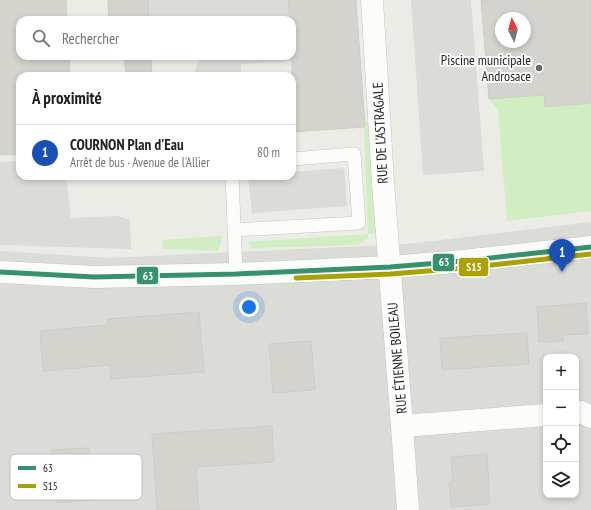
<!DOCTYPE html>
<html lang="fr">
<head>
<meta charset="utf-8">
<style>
	body { margin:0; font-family:"PT Sans Narrow",sans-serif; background:#f6f6f6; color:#202124 }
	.controls { position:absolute; right:12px; bottom:12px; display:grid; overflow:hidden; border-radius:8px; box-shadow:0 2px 6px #0003 }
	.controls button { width:36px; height:36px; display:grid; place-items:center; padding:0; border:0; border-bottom:1px solid #e0e0e0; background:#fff; color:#202124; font:20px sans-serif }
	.compass { position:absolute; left:495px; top:12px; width:36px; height:36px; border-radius:50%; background:#fff; box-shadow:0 2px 6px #0003; rotate:354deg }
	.you { position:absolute; left:249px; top:307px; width:14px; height:14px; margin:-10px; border:3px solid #fff; border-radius:50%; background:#1a73e8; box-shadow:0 0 0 6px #1a73e833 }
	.badge { display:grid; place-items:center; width:26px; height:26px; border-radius:50%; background:#0f766e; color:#fff; font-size:13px; font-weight:700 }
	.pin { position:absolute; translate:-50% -33px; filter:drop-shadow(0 1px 2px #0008) }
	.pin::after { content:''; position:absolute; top:21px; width:14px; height:12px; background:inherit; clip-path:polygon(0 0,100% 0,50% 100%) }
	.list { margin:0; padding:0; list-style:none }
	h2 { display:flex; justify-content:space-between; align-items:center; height:52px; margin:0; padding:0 16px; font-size:17px }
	h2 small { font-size:13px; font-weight:400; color:#757577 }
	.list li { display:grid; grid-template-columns:26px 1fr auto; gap:12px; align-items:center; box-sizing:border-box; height:56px; padding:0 16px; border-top:1px solid #e0e0e0 }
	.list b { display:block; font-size:15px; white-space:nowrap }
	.list p { margin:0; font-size:13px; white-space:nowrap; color:#757577 }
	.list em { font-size:13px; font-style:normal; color:#757577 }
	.icon { flex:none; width:22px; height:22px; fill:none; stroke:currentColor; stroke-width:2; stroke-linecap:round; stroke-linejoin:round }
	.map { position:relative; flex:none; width:591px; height:510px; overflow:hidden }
	.search { position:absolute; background:#fff; box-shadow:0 2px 6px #0003; left:16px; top:16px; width:280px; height:44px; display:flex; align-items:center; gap:10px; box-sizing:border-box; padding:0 14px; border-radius:12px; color:#757577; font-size:15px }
	.panel { position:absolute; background:#fff; box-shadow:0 2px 6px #0003; left:16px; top:72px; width:280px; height:108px; border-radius:12px }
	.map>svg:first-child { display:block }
</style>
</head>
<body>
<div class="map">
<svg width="591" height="510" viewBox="0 0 591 510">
	<rect width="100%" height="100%" fill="#ecece6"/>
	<path fill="#dbdbd7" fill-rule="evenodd" d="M591 222V510H0V251L109 258 407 244ZM546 357H576V495H546Z"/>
	<g fill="#d0eec1">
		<path d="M544 95 545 107 591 103V211L507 221 498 110 489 99Z"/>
		<path d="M364 121H371L377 233 368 234V238L358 245 252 248 248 242 368 234Z"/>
		<path d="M221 236V244L218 251 163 249 162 240Z"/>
	</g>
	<g fill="#dbdbd8">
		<path d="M148 0H288L290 20H149Z"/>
		<path d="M411 0H471L484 171 423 175Z"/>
		<path d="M200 56H292V61L241 64V76H193L200 58Z"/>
		<path d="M20 161V176H66L71 218 118 216 130 220 131 249 0 245V162Z"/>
		<path d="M344 168 347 206 252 213 248 176H292V172Z"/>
	</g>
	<g fill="#d5d3ce" stroke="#d0cdc7" fill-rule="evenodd">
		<path d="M0 0H66L67 20H20V56H69L70 76H20V154L0 155Z"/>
		<path d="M108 0H148L149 20H109Z"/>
		<path d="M288 0H356L365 127 292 132V20H290Z"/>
		<path d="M481 0H591V103L545 107 544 95 489 99ZM501 18H525V42H501Z"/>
		<path d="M124 56H151L152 76H126Z"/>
		<path d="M586 303 588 334 563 335V341L539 342 537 307Z"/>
		<path d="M199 312 204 372 111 379 110 365 43 371 40 331 107 325V319Z"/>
		<path d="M527 333 529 364 442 370 440 338Z"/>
		<path d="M311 341 315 390 273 393 269 344Z"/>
		<path d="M272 426 274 462 196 467 199 510H157L152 434Z"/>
		<path d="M89 448 93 500 57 503 52 450Z"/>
		<path d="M487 454 490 504 451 507 449 482 453 481 451 457Z"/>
	</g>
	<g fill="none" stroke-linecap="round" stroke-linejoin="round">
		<defs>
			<g id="lane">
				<path d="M232 176 236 274"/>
				<path d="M234 230 359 223 354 154 292 159"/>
			</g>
			<g id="street">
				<path d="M372 0 383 183 402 426 546 415"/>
				<path d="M0 272 94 277 236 274 390 267 463 261 591 247"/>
				<path d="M576 413 581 412 591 417"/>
				<path d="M402 426 408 510"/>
			</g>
		</defs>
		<use href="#lane" stroke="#c5c5c2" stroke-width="14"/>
		<use href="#street" stroke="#c5c5c2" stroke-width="23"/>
		<use href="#lane" stroke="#fcfcfb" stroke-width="13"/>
		<use href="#street" stroke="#fcfcfb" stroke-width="22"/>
		<defs>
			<path id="bus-1" d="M0 272 94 277 236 274 390 267 463 261 591 247"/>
			<path id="bus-2" d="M296 278 391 274 464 268 591 254"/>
		</defs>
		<use href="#bus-1" stroke="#fff" stroke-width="8"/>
		<use href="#bus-2" stroke="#fff" stroke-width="8"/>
		<use href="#bus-1" stroke="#36916d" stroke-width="5"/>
		<use href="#bus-2" stroke="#aba106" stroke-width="5"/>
	</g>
	<circle fill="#666664" stroke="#fff" stroke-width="1.5" cx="539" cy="68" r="4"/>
	<g text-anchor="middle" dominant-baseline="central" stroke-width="4" stroke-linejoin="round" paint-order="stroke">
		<g font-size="14" fill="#1e1e1e" stroke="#fff" text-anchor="end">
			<text x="531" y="60">Piscine municipale<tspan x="531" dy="16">Androsace</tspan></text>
		</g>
		<g font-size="14" fill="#1e1e1e" stroke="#fff">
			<text transform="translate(380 133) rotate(-93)">RUE DE L'ASTRAGALE</text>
			<text transform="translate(397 358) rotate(-95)">RUE ÉTIENNE BOILEAU</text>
		</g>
	</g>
	<rect x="10" y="454" width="132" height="46" rx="6" fill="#fff" stroke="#bcbcbc" stroke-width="1"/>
	<rect x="18" y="466" width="18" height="4" fill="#36916d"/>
	<rect x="18" y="484" width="18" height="4" fill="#aba106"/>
	<g font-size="11" fill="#1e1e1e">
		<text x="43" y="472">63</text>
		<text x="43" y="490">S15</text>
	</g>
	<g stroke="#fff" stroke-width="1.5">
		<rect x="432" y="253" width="23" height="19" rx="4" fill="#36916d"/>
		<rect x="458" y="257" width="31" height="20" rx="4" fill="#aba106"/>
		<rect x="136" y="266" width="23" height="19" rx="4" fill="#36916d"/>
	</g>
	<g font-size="11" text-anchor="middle" font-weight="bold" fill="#fff">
		<text x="444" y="266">63</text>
		<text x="474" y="271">S15</text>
		<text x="148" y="280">63</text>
	</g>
</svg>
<div class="controls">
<button>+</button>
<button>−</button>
<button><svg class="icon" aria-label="locate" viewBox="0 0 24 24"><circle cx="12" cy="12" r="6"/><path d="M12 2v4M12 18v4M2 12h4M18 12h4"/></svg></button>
<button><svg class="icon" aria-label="layers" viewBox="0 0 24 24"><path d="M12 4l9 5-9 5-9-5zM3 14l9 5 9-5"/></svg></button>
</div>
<svg class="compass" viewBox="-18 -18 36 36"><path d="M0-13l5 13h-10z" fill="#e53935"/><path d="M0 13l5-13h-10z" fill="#757577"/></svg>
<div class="you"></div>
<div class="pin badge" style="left:562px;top:272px;background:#1a4fb4">1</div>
<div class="search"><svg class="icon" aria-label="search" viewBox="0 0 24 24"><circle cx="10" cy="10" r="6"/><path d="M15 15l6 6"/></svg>Rechercher</div>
<section class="panel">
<h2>À proximité<small></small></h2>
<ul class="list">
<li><span class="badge" style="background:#1a4fb4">1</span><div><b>COURNON Plan d'Eau</b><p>Arrêt de bus · Avenue de l'Allier</p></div><em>80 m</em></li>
</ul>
</section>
</div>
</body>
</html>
